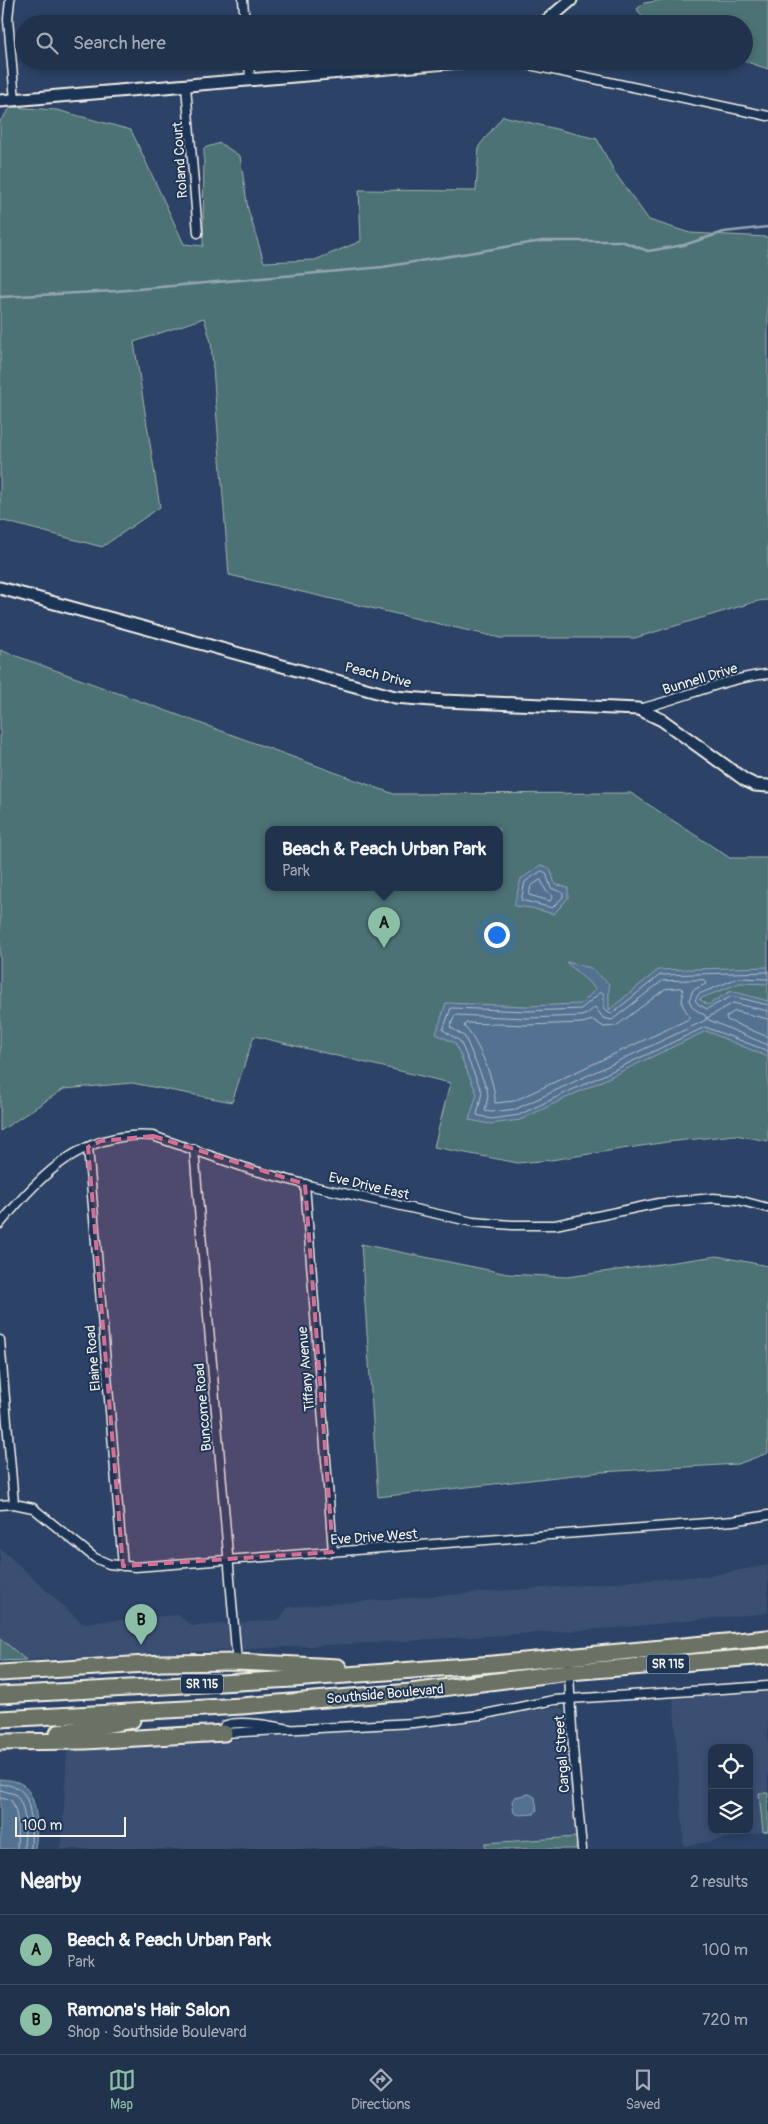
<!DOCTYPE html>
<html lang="en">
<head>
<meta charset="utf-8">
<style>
	body { margin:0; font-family:Pangolin,sans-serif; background:#2d3e56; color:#f1f3f6 }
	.controls { position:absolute; right:15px; bottom:15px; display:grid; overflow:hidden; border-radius:10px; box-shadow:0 2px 8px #0003 }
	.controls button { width:45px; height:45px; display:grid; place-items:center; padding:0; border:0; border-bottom:1px solid #3e4d64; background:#21324c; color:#f1f3f6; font:25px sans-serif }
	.scale { position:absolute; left:15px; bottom:12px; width:111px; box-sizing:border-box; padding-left:5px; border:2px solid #f4f1e8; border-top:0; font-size:14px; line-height:18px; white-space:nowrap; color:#f4f1e8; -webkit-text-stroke:4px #1d3557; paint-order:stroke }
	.you { position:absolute; left:496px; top:934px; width:18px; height:18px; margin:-12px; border:4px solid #fff; border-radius:50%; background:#1a73e8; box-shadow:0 0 0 8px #1a73e833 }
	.badge { display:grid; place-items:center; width:32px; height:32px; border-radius:50%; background:#8abfa5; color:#111; font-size:16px; font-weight:700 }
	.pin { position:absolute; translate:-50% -41px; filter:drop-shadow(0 1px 2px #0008) }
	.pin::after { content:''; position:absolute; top:26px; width:18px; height:15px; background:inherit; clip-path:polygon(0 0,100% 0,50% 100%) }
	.popup { position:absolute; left:265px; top:826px; width:238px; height:65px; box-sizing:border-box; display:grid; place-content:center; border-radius:10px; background:#21324c; filter:drop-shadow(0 1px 4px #0005); font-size:16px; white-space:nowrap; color:#a2aab5 }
	.popup b { font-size:19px; color:#f1f3f6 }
	.popup::after { content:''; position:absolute; left:50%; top:100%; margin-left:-10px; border:10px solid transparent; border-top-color:#21324c }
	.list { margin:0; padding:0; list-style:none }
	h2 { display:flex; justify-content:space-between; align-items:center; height:65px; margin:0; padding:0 20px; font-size:21px }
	h2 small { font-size:16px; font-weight:400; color:#a2aab5 }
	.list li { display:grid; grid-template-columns:32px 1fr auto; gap:15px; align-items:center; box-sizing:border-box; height:70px; padding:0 20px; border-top:1px solid #3e4d64 }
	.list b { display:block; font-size:19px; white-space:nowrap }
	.list p { margin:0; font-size:16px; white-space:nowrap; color:#a2aab5 }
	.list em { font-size:16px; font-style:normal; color:#a2aab5 }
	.icon { flex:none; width:28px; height:28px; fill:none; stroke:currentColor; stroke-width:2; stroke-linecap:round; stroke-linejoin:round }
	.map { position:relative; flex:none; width:768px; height:1849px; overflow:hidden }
	.search { position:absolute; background:#21324c; box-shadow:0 2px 8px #0003; left:15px; right:15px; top:15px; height:55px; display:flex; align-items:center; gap:12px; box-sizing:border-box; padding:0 18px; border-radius:28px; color:#a2aab5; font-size:19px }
	.sheet { height:205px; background:#21324c }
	nav { display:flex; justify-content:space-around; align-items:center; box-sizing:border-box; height:70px; border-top:1px solid #3e4d64; background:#21324c; font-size:14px; color:#a2aab5 }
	nav a { display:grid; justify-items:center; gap:2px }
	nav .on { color:#8abfa5 }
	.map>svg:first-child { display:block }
</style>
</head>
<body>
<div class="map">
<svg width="768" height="1849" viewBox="0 0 768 1849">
	<rect width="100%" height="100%" fill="#2c4266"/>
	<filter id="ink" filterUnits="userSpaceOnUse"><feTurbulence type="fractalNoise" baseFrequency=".02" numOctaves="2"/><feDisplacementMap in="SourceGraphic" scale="10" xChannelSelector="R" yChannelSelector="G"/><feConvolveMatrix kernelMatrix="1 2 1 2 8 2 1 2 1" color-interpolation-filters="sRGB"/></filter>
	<g filter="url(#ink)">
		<g fill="#3b4f73" fill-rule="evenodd">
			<path d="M0 1548 82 1623 178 1615 192 1626 279 1620 288 1607 714 1575 768 1565V1613L615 1628 406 1641 26 1660 0 1638Z"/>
			<path d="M768 1687V1793L759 1794 763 1832 684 1846 673 1695ZM712 1748H749V1830H712Z"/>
			<path d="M560 1707 564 1711 577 1837 486 1843V1849H58L62 1844 67 1747 245 1739 317 1733 476 1719Z"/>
		</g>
		<g fill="#4d7274" stroke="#a0b2ae" fill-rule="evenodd">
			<path d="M663 0H768V69L744 61V24H670L645 21 637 9 644 3Z"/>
			<path d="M11 107 57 110 131 130 184 244 203 246 204 148 220 143 240 156 248 209 264 262 315 260 361 241 359 190 476 191 479 146 503 116 597 139 615 173 649 220 690 233 768 237V600L758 601 635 638H500L229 575 211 342 204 318 134 342 160 507 102 547 0 520V121Z"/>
			<path d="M0 650 394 794 631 793 730 858H768V1141L735 1135 667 1142 551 1160 518 1163 434 1147 450 1083 254 1036 232 1102 132 1083 64 1089 0 1131ZM269 829H499V887H269Z"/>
			<path d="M361 1244 508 1274 567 1277 717 1256 768 1266V1453L738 1464 601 1472 378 1497Z"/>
			<path d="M0 1638 26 1660 0 1661Z"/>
			<path d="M759 1793H768V1831L763 1832Z"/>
			<path d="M577 1837 576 1849H486L485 1843Z"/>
		</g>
		<g fill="#537292" stroke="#93a5b4">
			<path d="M541 865 550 868 555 884 568 888V898L554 914 531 908 514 906 521 879Z"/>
			<path d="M566 962 591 968 609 984V1010L658 970 768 967V984L740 983 699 999 708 1005 731 991 768 1001V1057L706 1031 520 1120 491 1124 469 1120 477 1094 455 1043 436 1034 446 1003 527 1006 581 1004 596 989Z"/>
			<path d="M0 1779C7 1780 17 1780 23 1785 39 1798 38 1831 35 1849H0Z"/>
			<path d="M529 1794 535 1797 537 1810 534 1814 520 1815 514 1813 512 1801 515 1797Z"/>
		</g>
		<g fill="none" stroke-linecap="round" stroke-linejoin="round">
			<g stroke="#b4bec6" stroke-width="1">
				<path d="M542 871 546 873 551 888 563 893V897L552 908 521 900 525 882Z"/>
				<path d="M541 880 546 891 553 896 550 901 529 895 531 886Z"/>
				<path d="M768 972 660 975 611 1014 604 1010V994L601 992 581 1009 527 1011 451 1008 443 1030 460 1041 482 1092 477 1115 491 1119 519 1115 705 1027 768 1051"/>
				<path d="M768 979 738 978 699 994 695 1000 698 1004 707 1009 732 996 768 1005"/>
				<path d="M704 980 706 984 693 990 689 1000 693 1008 706 1016V1020L516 1109 491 1112 485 1111 488 1096 487 1089 465 1037 450 1027 455 1015 527 1018 581 1016 587 1014 595 1007 603 1018 612 1020 662 981Z"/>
				<path d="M681 988 683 990 682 1004 689 1016V1019L514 1101 495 1103C496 1082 478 1041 464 1026L466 1023 528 1025 582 1023 593 1020 604 1027 616 1026 665 989Z"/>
				<path d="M768 1011 733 1003 707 1018 709 1020 768 1045"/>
				<path d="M768 1019 735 1011 726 1017 727 1020 768 1037"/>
				<path d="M0 1784C6 1785 14 1785 19 1789 34 1799 31 1833 31 1849"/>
				<path d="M0 1790 15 1794C28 1808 25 1831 24 1849"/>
				<path d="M0 1798 11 1800C20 1814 17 1833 17 1849"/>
			</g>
			<path stroke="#93a5b4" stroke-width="2.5" d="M0 297 116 291 383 267 542 241H621L648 251 684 245 724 232 768 227"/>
			<defs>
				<g id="street">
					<path d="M10 0 8 19 15 100"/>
					<path d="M243 0 245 24"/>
					<path d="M249 61 250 80"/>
					<path d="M511 61 768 116"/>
					<path d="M186 86 198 233"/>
					<path d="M639 709C682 699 724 678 768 674"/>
					<path d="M88 1147 123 1566"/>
					<path d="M194 1149 237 1662"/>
					<path d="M305 1184 333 1552"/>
					<path d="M0 1224C41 1174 84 1130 153 1136L252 1170 312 1186 473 1222 512 1225H555L659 1203 713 1198 738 1200 768 1208"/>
					<path d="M0 1340 14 1504"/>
					<path d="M0 1505 14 1504 33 1508 95 1558 109 1564 135 1567 733 1521 768 1515"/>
					<path d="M568 1656 573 1748 582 1849"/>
					<path d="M290 1729C274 1726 237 1719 224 1726V1733L413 1723 480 1715 554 1700 768 1686"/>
				</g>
				<g id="secondary">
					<path d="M543 24 571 0"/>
					<path d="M0 101 471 61"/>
					<path d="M0 588 395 697 444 701 639 709 662 720 745 780 755 785 768 786"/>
				</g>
				<g id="highway">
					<path d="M0 1673 162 1663 237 1662 338 1667"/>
					<path d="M0 1695 293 1679 493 1664 768 1638"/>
					<path d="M0 1719 242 1706 410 1692 569 1672 768 1656"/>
					<path d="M58 1733 132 1720"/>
					<path d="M0 1742 85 1741 224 1733"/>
				</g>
			</defs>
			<use href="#street" stroke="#f4f1e8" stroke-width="11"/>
			<use href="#secondary" stroke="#f4f1e8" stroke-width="15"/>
			<use href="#highway" stroke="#f4f1e8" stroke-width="19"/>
			<use href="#street" stroke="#1d3557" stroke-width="8"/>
			<use href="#secondary" stroke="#1d3557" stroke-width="11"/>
			<use href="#highway" stroke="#6a7165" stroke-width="15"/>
		</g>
	</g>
	<path fill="#d66f93" fill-opacity="0.2" stroke="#d66f93" stroke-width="4" stroke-dasharray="10 6" stroke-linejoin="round" d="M153 1136 305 1184 333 1552 123 1566 88 1147 101 1141Z"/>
	<g text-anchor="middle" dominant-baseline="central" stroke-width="4" stroke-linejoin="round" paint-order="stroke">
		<g fill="#1d3557" stroke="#b4b9bc" stroke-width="1">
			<rect x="647" y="1654.5" width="42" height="19" rx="4"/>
			<rect x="181" y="1674.5" width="42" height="19" rx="4"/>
		</g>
		<g font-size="12" font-weight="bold" fill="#f4f1e8">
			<text x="668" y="1664">SR 115</text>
			<text x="202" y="1684">SR 115</text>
		</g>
		<g font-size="14" fill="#f4f1e8" stroke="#1d3557">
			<text transform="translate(180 160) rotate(-94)">Roland Court</text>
			<text transform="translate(378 675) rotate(14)">Peach Drive</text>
			<text transform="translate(700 679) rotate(-17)">Bunnell Drive</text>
			<text transform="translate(369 1186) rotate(13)">Eve Drive East</text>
			<text transform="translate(93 1358) rotate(-95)">Elaine Road</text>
			<text transform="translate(306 1369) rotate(-95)">Tiffany Avenue</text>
			<text transform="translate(203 1407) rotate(-95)">Buncome Road</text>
			<text transform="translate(374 1537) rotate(-4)">Eve Drive West</text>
			<text transform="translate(385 1694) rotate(-5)">Southside Boulevard</text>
			<text transform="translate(562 1754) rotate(-94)">Cargal Street</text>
		</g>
	</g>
</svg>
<div class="controls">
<button><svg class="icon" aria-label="locate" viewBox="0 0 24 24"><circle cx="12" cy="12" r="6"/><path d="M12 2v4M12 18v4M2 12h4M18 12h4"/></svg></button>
<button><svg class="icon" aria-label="layers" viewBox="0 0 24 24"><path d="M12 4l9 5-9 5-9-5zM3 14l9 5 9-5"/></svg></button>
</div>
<div class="scale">100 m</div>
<div class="you"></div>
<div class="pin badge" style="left:384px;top:948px">A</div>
<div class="popup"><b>Beach &amp; Peach Urban Park</b>Park</div>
<div class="pin badge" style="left:141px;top:1645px">B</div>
<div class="search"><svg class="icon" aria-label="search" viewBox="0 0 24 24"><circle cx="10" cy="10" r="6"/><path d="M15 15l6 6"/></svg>Search here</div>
</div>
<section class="sheet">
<h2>Nearby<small>2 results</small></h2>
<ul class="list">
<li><span class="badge">A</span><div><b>Beach &amp; Peach Urban Park</b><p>Park</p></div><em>100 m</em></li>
<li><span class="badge">B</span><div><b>Ramona's Hair Salon</b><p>Shop · Southside Boulevard</p></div><em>720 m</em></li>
</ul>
</section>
<nav>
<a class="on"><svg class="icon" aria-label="map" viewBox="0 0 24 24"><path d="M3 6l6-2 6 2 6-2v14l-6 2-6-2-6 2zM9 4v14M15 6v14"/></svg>Map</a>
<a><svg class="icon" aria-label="directions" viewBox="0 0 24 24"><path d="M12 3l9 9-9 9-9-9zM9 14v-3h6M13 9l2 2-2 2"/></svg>Directions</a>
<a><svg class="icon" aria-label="saved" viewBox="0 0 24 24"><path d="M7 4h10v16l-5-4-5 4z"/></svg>Saved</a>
</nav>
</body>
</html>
